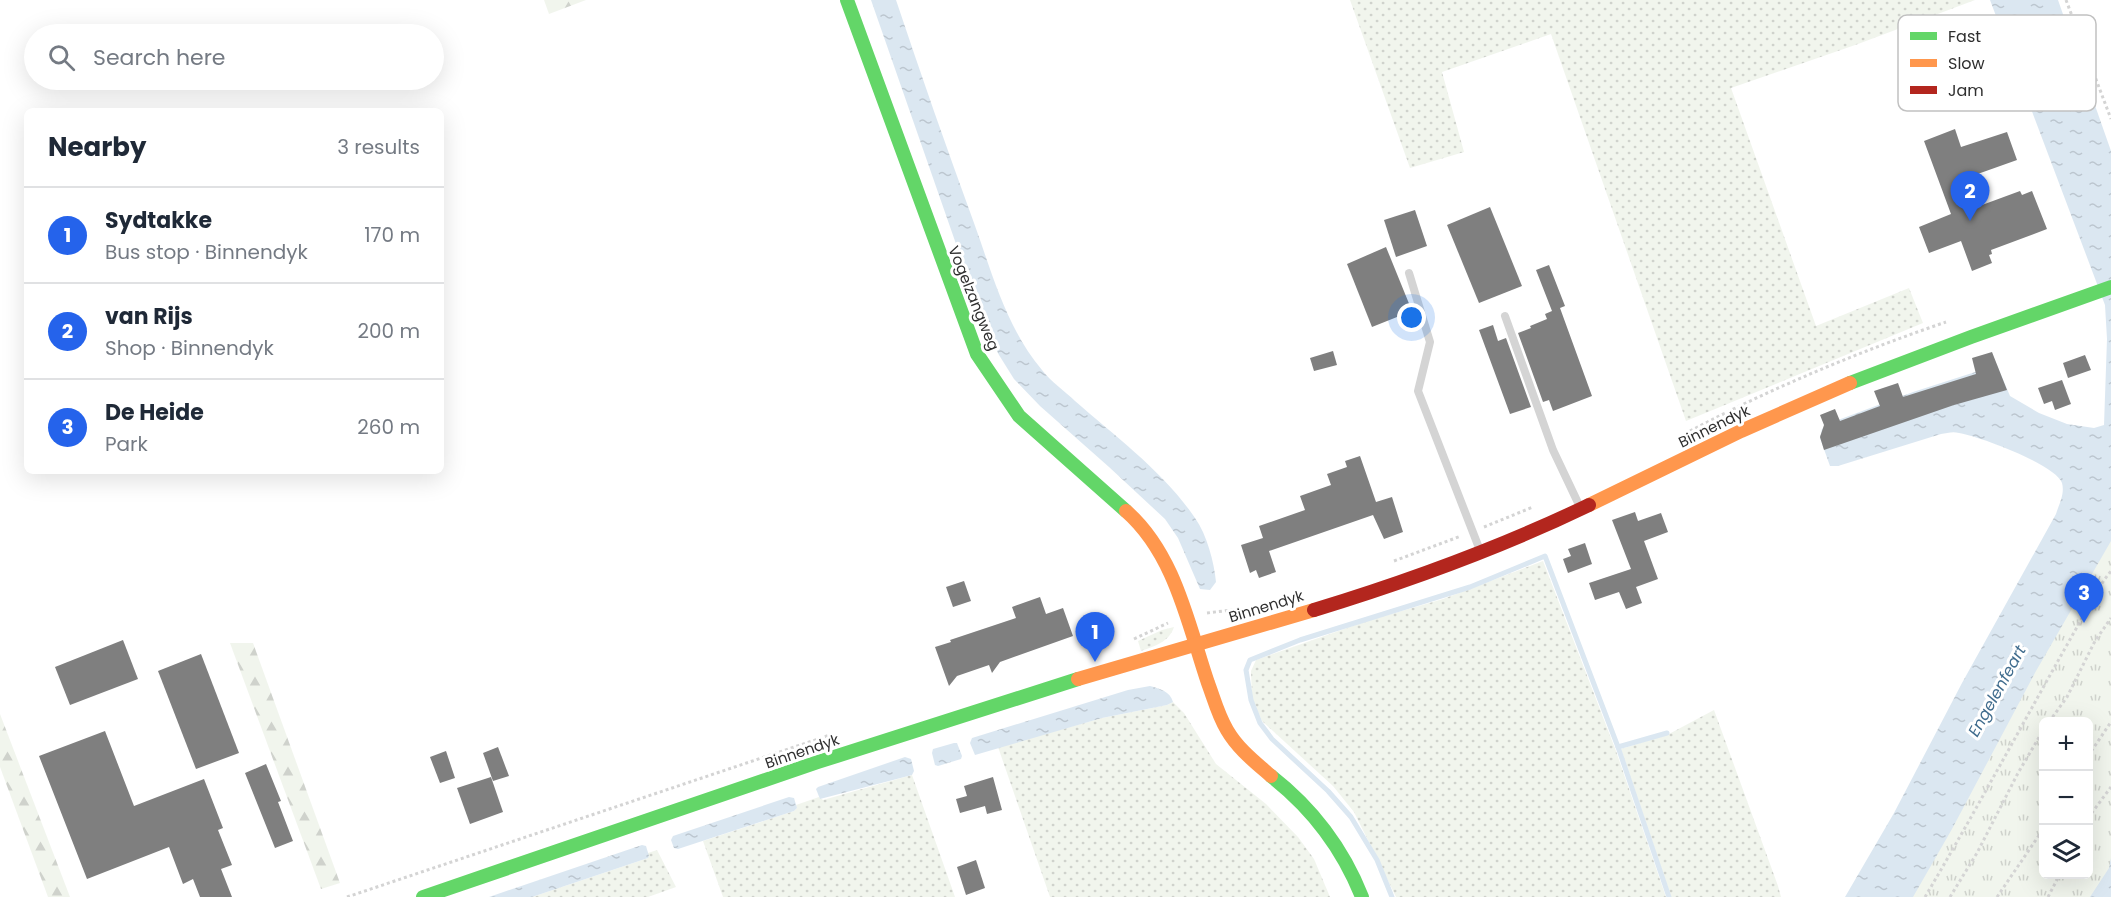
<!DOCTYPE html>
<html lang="en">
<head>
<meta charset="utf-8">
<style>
	body { margin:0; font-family:Poppins,sans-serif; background:#f2f2f3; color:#1f2937 }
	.controls { position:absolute; right:18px; bottom:18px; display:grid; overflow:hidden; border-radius:9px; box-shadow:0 6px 24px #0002 }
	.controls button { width:54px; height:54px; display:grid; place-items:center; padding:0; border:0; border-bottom:2px solid #e0e1e3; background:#fff; color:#1f2937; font:30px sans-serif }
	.you { position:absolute; left:1412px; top:318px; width:21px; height:21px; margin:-15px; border:4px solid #fff; border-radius:50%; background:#1a73e8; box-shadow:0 0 0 9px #1a73e833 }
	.badge { display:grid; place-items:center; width:39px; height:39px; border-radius:50%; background:#2563eb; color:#fff; font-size:20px; font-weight:700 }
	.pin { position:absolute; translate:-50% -50px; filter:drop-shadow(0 2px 3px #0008) }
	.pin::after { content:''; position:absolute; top:32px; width:21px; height:18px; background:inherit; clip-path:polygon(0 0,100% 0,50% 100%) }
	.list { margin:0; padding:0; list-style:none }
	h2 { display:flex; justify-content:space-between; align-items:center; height:78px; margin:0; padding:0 24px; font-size:26px }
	h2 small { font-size:20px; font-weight:400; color:#747a83 }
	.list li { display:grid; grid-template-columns:39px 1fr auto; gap:18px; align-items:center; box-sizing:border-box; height:96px; padding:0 24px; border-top:2px solid #e0e1e3 }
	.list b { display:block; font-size:22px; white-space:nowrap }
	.list p { margin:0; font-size:20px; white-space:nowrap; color:#747a83 }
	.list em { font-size:20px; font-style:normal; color:#747a83 }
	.icon { flex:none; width:33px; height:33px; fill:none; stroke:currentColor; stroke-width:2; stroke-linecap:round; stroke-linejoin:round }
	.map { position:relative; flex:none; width:2111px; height:897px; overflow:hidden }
	.search { position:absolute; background:#fff; box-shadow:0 6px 24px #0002; left:24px; top:24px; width:420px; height:66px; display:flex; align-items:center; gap:15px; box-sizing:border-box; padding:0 21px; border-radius:33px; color:#747a83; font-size:22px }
	.panel { position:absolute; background:#fff; box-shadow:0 6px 24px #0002; left:24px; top:108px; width:420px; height:366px; border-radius:9px }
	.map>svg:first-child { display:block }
</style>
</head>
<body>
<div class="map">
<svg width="2111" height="897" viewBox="0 0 2111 897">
	<defs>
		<pattern id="grass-dots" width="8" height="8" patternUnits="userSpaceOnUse" patternTransform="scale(1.5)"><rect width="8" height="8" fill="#f1f5ed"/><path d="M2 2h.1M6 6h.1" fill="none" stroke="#cfd2cc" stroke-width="1.8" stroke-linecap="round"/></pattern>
		<pattern id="forest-firs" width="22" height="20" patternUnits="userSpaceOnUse" patternTransform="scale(1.5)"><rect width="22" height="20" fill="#f1f5ed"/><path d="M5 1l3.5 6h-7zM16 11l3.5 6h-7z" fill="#cfd2cc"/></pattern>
		<pattern id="park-tufts" width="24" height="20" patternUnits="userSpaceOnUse" patternTransform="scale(1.5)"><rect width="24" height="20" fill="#f1f5ed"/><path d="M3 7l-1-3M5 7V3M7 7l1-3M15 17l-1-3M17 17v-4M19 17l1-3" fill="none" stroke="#cfd2cc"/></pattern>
		<pattern id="water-ripples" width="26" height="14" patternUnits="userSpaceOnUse" patternTransform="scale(1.5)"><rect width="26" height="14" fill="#dbe7f1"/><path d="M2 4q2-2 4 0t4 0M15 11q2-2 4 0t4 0" fill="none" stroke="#bcc6cf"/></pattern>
	</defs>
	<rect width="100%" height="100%" fill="#fff"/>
	<g fill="url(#grass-dots)">
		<path d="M1350 0H1975L1858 44 1731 88 1816 326 1909 288 1923 323 1686 421 1551 34 1442 72 1464 152 1410 168Z"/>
		<path d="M1543 561 1616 751 1666 897H1396L1354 812 1333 786 1262 721 1252 698 1251 671 1256 660 1270 655 1367 621 1443 599Z"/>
		<path d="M1174 627C1169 642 1155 646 1141 651L1138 641 1162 630Z"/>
		<path d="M1173 702 1184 713 1216 764 1266 804 1298 837 1314 859 1330 897H1050L998 747 1102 718 1167 705Z"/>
		<path d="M1714 710 1778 886 1781 897H1671L1621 749 1669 734Z"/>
		<path d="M912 775 955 897H723L703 841 794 811 797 808 796 805 819 797 823 800Z"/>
		<path d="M657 850 676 887 648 897H532L648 858V853Z"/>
	</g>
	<g fill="url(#forest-firs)">
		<path d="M544 0H586L549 14Z"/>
		<path d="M230 643H253L340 883 321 889Z"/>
		<path d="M0 714 70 897H48L0 767Z"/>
	</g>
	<path fill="url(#park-tufts)" fill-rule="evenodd" d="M2111 525V897H1907ZM2044 722H2088V874H2044Z"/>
	<g fill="url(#water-ripples)">
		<path d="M871 0H896C921 75 947 149 974 223 992 273 1007 329 1042 370 1051 382 1065 391 1075 401 1116 437 1164 472 1195 518 1207 535 1214 562 1216 582L1210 590 1200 589 1178 538 1165 519 1109 467 1040 406 1014 379 999 355 986 330Z"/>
		<path d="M1990 0H2058L2111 151V541L2036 671 1952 829 1913 897H1845L1894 813 1962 683 2056 514C2059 504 2065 494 2062 483 2056 465 1979 436 1959 433 1953 431 1947 433 1941 434L1838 466H1830L1820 438 1822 429 1830 423 1913 392 1997 365 2010 396 2039 413 2067 424 2094 428 2104 425 2107 339 2105 305Z"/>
		<path d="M1150 686C1160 689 1170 691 1173 702L1167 705 1102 718 975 755 970 743 972 738 1128 690Z"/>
		<path d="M954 743H957L962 756 961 759 938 766 935 765 932 753 933 749Z"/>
		<path d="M905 757 911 759 914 771 912 775 820 799 816 789 818 787Z"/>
		<path d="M789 797 794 798 797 808 794 811 678 849 674 848 671 840 673 836Z"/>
		<path d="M642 845 646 846 649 856 648 858 532 897H489Z"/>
		<path d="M2111 858V897H2090L2109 868Z"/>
	</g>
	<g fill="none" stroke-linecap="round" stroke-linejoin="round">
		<g stroke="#dbe7f1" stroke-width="5">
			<path d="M1618 747 1667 733"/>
			<path d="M1392 897 1377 860 1351 817 1328 791 1272 739 1260 723 1251 700 1246 670 1250 660 1300 640 1470 587 1545 556 1618 747 1669 897"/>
		</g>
	</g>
	<g fill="#7f7f7f">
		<path d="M1955 129 1961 147 2007 132 2017 160 1972 176 1982 205 2020 191 2022 195 2032 191 2047 229 1991 250 1992 254 1989 255 1992 263 1972 271 1961 241 1929 253 1919 227 1951 214 1924 141Z"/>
		<path d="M1490 207 1522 286 1479 303 1447 225Z"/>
		<path d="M1415 210 1427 246 1396 257 1384 220Z"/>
		<path d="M1386 247 1412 311 1372 327 1347 264Z"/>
		<path d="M1549 265 1565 306 1560 308 1592 396 1553 411 1549 400 1543 402 1518 333 1531 328 1530 326 1547 319 1545 314 1552 311 1536 270Z"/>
		<path d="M1493 325 1498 341 1506 338 1531 407 1510 414 1479 330Z"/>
		<path d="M1333 351 1337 365 1314 371 1310 358Z"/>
		<path d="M1992 352 2007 390 1954 405 1824 450 1820 437 1824 425 1820 415 1835 409 1840 421 1880 406 1874 391 1898 383 1903 397 1976 374 1972 358Z"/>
		<path d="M2085 355 2091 370 2068 378 2063 363Z"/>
		<path d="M2062 380 2071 404 2055 410 2052 401 2044 404 2038 388Z"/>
		<path d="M1360 456 1376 502 1392 497 1403 532 1384 539 1373 515 1269 551 1276 572 1259 578 1256 570 1250 573 1241 545 1263 538 1259 526 1305 510 1300 496 1331 485 1327 474 1347 467 1345 461Z"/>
		<path d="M1635 512 1638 521 1661 513 1668 532 1644 541 1658 579 1636 587 1642 603 1626 609 1619 592 1595 600 1589 583 1631 569 1612 520Z"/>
		<path d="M1585 543 1592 564 1568 573 1563 559 1571 556 1568 549Z"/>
		<path d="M964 581 971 601 953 607 946 587Z"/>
		<path d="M1040 597 1046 614 1063 608 1073 636 1000 662 992 673 989 665 957 676 949 686 935 647 951 642 950 640 1016 618 1012 607Z"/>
		<path d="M123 640 138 679 70 705 55 667Z"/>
		<path d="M201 654 239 753 196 769 158 671Z"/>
		<path d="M105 731 134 806 204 779 223 828 218 830 232 865 221 869 232 897H200L193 879 183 884 169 847 87 879 39 756Z"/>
		<path d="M498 747 509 776 493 781 483 753Z"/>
		<path d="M446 751 455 778 440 783 430 757Z"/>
		<path d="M266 764 281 801 278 802 293 841 275 848 245 773Z"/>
		<path d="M491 777 503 812 470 824 457 788Z"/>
		<path d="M993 777 1002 810 987 814 985 806 960 813 956 799 967 796 964 786Z"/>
		<path d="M976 860 985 888 966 895 957 867Z"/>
	</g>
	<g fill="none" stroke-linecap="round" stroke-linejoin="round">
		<g stroke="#d4d4d4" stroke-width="3" stroke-dasharray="3 3" stroke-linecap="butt">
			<path d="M2066 0 2111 119"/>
			<path d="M1690 431C1772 388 1858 352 1946 322"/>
			<path d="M1484 527 1533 507"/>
			<path d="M1394 561 1461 536"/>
			<path d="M1207 613 1239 609"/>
			<path d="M1134 639 1168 623"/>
			<path d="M2049 722 2067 697 2095 641 2111 618"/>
			<path d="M2088 756 2111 722"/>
			<path d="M2088 818 2111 787"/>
			<path d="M347 897 836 733"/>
			<path d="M1925 897C1987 792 2043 685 2104 580L2111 571"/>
			<path d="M1950 897 1977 853 2018 773 2044 729"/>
			<path d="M1997 897 2044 828"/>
			<path d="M2048 897 2060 874"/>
		</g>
		<g stroke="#d4d4d4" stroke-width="8">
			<path d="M1409 273 1430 342 1418 391 1481 553"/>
			<path d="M1505 316 1553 450 1580 507"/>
		</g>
		<g stroke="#63d668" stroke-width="14">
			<path d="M847 0 977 354 1019 416 1126 511"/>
			<path d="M1850 383 1971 337 2111 287"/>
			<path d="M1271 776C1312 808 1343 849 1362 897"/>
			<path d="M423 897 818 762 1078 679"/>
		</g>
		<g stroke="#ff974d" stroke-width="14">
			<path d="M1589 505 1741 431 1850 383"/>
			<path d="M1126 511C1175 554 1188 624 1208 683 1214 699 1218 715 1227 730 1238 749 1255 762 1271 776"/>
			<path d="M1078 679 1314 610"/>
		</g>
		<path stroke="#b3261e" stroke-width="14" d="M1314 610C1409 581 1500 548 1589 505"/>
	</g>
	<g text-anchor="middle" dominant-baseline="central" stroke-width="6" stroke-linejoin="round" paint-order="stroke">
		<g font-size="15" fill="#2f2f2f" stroke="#fff">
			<text transform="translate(974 298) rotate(68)">Vogelzangweg</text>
			<text transform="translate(1714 426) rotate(-26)">Binnendyk</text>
			<text transform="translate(1266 606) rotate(-17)">Binnendyk</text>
			<text transform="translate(802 751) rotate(-19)">Binnendyk</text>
		</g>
		<g font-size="16" font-style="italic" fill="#416d8e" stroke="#fff">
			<text transform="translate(1997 691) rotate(-61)">Engelenfeart</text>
		</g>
	</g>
	<rect x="1898" y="15" width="198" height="96" rx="9" fill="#fff" stroke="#c1c1c1" stroke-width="1.5"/>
	<rect x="1910" y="32" width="27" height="8" fill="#63d668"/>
	<rect x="1910" y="59" width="27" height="8" fill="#ff974d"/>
	<rect x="1910" y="86" width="27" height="8" fill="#b3261e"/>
	<g font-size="16" fill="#2f2f2f">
		<text x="1948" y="42">Fast</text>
		<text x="1948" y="69">Slow</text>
		<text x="1948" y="96">Jam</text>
	</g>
</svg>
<div class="controls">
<button>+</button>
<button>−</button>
<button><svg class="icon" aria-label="layers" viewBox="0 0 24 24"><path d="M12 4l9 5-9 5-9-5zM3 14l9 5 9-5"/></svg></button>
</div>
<div class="you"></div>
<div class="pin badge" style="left:1095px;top:662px">1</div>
<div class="pin badge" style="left:1970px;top:221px">2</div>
<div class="pin badge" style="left:2084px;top:623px">3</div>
<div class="search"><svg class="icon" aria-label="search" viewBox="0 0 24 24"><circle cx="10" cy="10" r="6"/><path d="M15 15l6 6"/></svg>Search here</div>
<section class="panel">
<h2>Nearby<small>3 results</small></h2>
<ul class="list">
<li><span class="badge">1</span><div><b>Sydtakke</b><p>Bus stop · Binnendyk</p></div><em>170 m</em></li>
<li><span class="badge">2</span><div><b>van Rijs</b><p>Shop · Binnendyk</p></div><em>200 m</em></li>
<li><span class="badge">3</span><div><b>De Heide</b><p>Park</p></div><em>260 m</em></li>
</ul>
</section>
</div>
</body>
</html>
